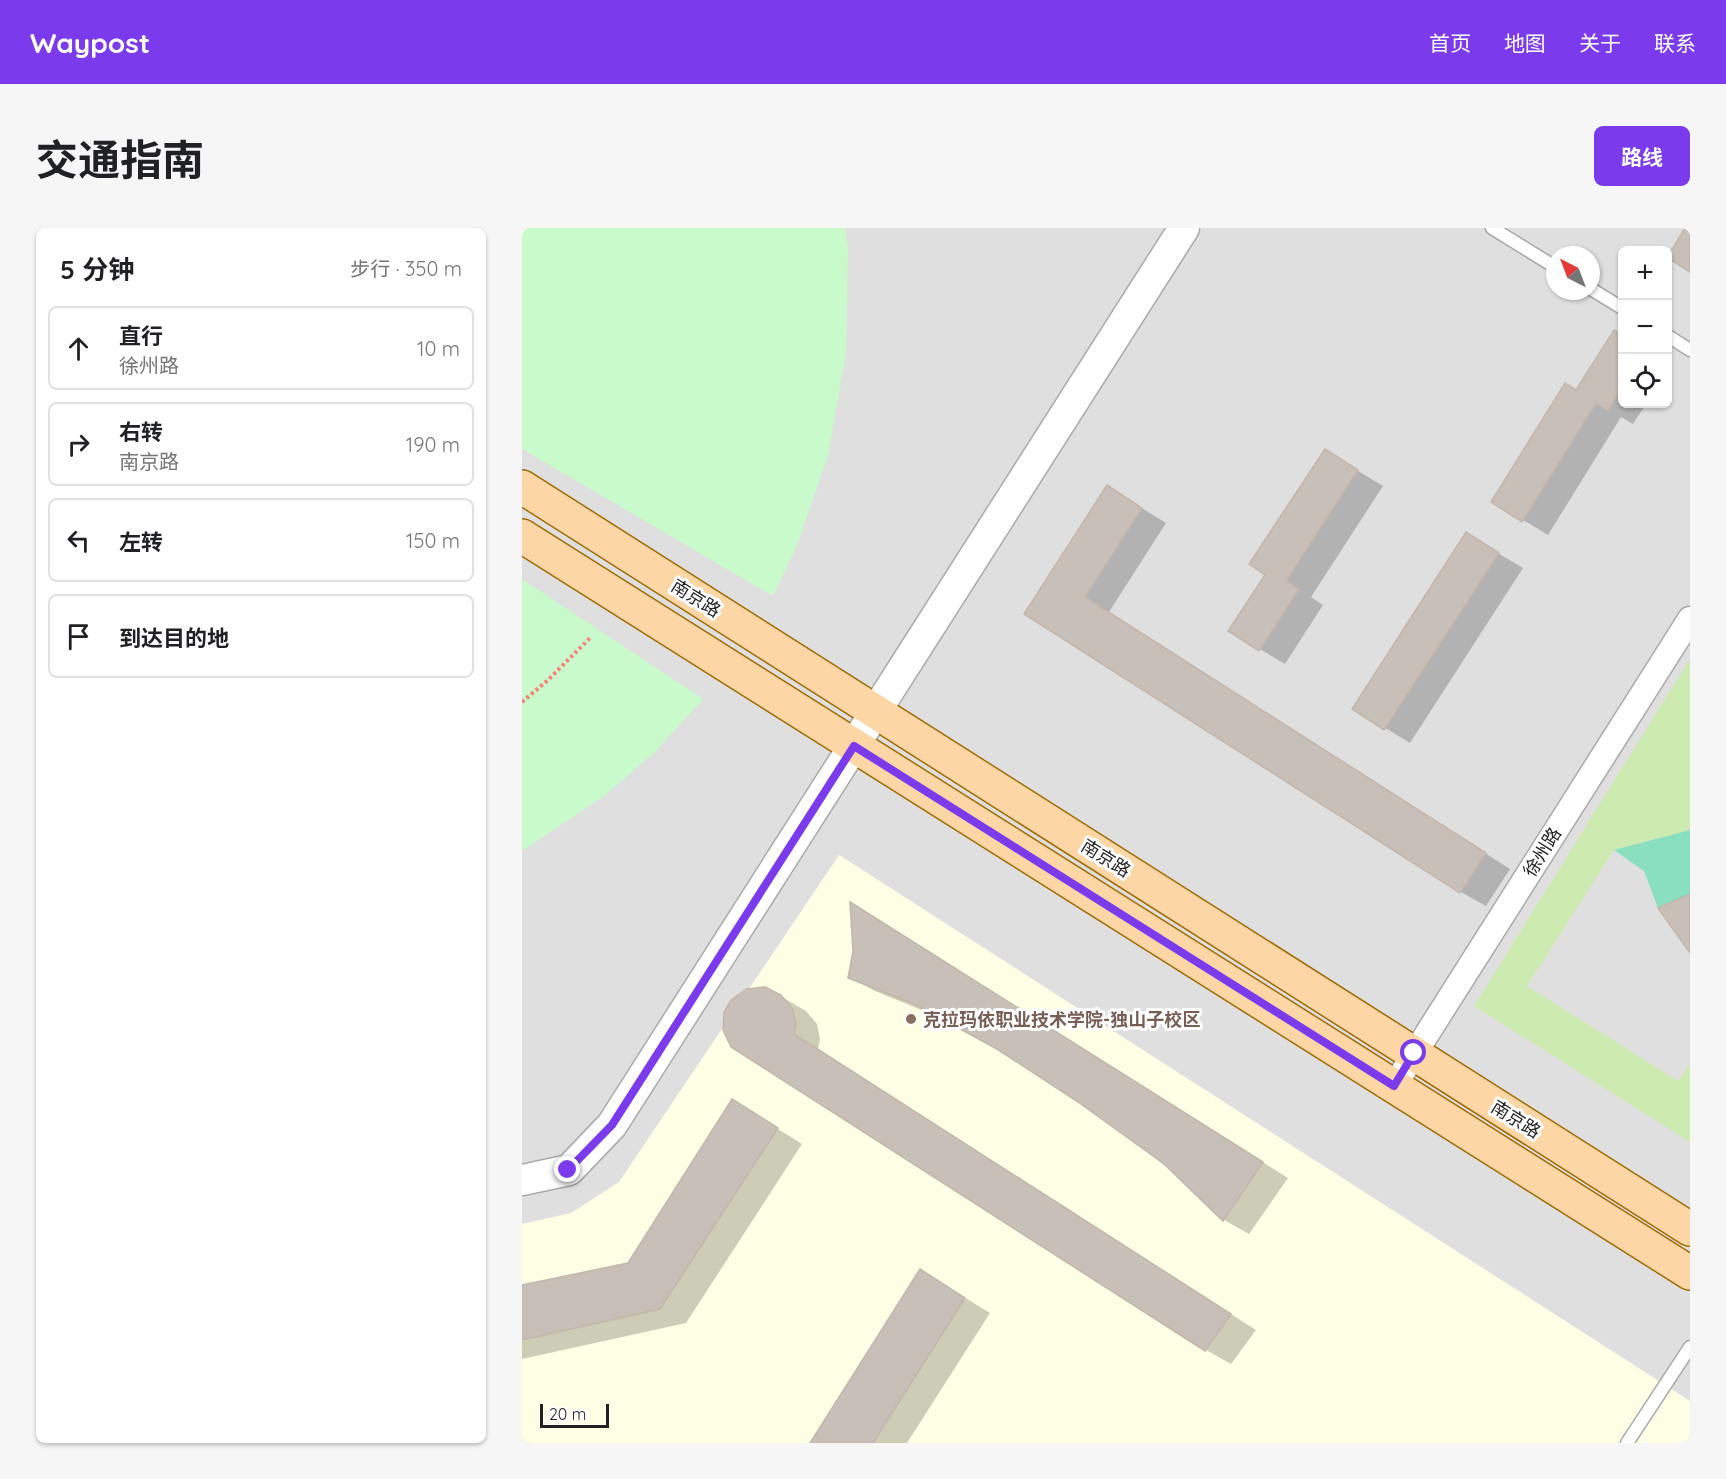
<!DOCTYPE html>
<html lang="zh">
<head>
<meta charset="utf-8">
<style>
	body { margin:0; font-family:Quicksand,"Noto Sans SC",sans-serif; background:#f6f6f6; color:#202124 }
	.controls { position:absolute; right:18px; top:18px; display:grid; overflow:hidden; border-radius:9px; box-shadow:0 2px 4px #0004 }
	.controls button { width:54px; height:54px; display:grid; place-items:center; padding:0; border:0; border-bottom:2px solid #e0e0e0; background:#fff; color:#202124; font:30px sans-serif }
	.compass { position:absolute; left:1024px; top:18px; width:54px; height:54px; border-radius:50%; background:#fff; box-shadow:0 2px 4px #0004; rotate:318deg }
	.scale { position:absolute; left:18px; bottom:15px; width:69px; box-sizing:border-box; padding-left:6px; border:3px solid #222; border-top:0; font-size:16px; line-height:21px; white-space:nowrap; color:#222; -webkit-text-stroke:4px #fff; paint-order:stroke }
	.stop { position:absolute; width:18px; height:18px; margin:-14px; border:4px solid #7c3aed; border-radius:50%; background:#fff }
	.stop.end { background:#7c3aed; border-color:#fff; box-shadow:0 2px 6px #0008 }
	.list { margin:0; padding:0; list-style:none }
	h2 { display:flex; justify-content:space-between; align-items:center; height:78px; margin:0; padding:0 24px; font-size:26px }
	h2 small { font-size:20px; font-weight:400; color:#757577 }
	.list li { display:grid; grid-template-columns:39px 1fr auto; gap:18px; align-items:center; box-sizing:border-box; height:84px; margin:0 12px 12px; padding:0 12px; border:2px solid #e0e0e0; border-radius:9px }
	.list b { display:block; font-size:22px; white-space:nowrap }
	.list p { margin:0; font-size:20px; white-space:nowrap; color:#757577 }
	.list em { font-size:20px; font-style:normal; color:#757577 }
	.icon { flex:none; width:33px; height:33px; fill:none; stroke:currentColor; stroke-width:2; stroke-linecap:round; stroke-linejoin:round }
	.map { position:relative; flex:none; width:1168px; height:1215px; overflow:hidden; border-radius:9px }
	header { display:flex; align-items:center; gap:36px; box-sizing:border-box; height:84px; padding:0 30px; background:#7c3aed; color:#fff }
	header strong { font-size:28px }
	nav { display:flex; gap:33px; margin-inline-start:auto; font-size:21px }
	.intro { display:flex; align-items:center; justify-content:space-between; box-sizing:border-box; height:144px; padding:0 36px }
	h1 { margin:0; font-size:42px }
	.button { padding:15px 27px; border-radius:9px; background:#7c3aed; color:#fff; font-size:21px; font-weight:700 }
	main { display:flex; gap:36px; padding:0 36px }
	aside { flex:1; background:#fff; border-radius:9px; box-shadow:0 2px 4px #0004 }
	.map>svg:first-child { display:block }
</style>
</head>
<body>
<header>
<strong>Waypost</strong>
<nav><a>首页</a><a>地图</a><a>关于</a><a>联系</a></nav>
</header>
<div class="intro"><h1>交通指南</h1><a class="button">路线</a></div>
<main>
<aside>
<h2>5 分钟<small>步行 · 350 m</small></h2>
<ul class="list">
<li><svg class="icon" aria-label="ahead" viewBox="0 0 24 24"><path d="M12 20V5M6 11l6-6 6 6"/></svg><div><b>直行</b><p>徐州路</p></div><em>10 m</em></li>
<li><svg class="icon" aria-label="right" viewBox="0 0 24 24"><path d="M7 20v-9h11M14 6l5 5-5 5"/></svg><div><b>右转</b><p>南京路</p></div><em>190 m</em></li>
<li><svg class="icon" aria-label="left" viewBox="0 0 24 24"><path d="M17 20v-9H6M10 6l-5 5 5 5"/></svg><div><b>左转</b></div><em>150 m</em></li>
<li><svg class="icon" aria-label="arrive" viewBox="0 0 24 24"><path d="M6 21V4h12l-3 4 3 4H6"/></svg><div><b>到达目的地</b></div></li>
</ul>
</aside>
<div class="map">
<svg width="1168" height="1215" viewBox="0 0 1168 1215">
	<rect width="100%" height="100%" fill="#f2efe9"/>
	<path fill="#e0dfdf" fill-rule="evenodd" d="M0 0H1168V1215H0ZM1100 22H1146V176H1100ZM1033 27H1069V63H1033Z"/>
	<path fill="#ffffe5" d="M317 627 1168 1173V1215H0V996L49 985 97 954Z"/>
	<path fill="#cdebb0" d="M1168 431V602L1092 622 1005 758 1156 853 1168 836V914L952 778Z"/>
	<g fill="#c8facc">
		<path d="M0 0H323L326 21 324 125 306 227 275 317 251 368 0 221Z"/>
		<path d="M0 351 181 471 134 523 82 568 0 623Z"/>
	</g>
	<path fill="#88e0be" d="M1168 602V725L1136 680 1122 643 1092 622Z"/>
	<g fill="#0003">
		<path d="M1093 104 1100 108V176H1124L1111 196 1099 189 1026 307 1001 292 1055 164Z"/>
		<path d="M803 223 861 258 789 369 801 377 763 436 738 421 745 346Z"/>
		<path d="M610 274 644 295 587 384 988 641 964 678 939 664 504 385Z"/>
		<path d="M944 306 1001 340 888 515 832 481Z"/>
		<path d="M353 691 766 950 727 1006 702 992 643 935 557 873 485 825 419 790 353 763 328 749Z"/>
		<path d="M258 768 284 783 295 796 298 811 296 822 734 1102 709 1136 684 1122 211 818Z"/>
		<path d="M235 888 280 916 164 1095 0 1131V1058L107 1036Z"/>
		<path d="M399 1043 468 1085 385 1215H289Z"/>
	</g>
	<g fill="#c7bfb8" stroke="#c4b6ab" stroke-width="1.5">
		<path d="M1163 0H1168V44L1146 30V28Z"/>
		<path d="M1092 102 1100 107V159L1086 183 1074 175 1000 294 969 274 1043 155 1054 162Z"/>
		<path d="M803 221 836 242 764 353 777 361 737 423 706 403 743 347 727 336Z"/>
		<path d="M585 257 620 280 563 369 964 625 938 665 502 386Z"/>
		<path d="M944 304 977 325 862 502 830 481Z"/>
		<path d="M1168 666V725L1136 680Z"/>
		<path d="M328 674 741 934 701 993 642 936 556 874 475 821 392 776 326 750 331 723Z"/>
		<path d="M243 759 259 767 270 780 274 796 272 806 709 1086 683 1123 209 819 201 802 202 784 209 772 225 761Z"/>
		<path d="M210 871 256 900 138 1081 0 1112V1057L106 1035Z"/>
		<path d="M398 1041 443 1070 351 1215H288Z"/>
	</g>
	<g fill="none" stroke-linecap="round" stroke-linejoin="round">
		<defs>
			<g id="service">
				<path d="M970 0 1033 39"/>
				<path d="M1069 61 1100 80"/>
				<path d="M1146 108 1168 122"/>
				<path d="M1105 1215 1168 1119"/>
			</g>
			<path id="minor" d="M872 858 1168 391"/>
			<path id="tertiary" d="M0 952 47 942 90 897 662 0"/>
			<g id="primary">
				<path d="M0 259 1168 1001"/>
				<path d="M0 308 1168 1045"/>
			</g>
		</defs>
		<use href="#service" stroke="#a9a9a9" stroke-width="15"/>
		<use href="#minor" stroke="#a9a9a9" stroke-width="27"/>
		<use href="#tertiary" stroke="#a9a9a9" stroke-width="33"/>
		<use href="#primary" stroke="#a06b00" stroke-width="36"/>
		<path stroke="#fa8072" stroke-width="4" stroke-dasharray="3 3" stroke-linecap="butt" d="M0 474 26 452 68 410"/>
		<use href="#service" stroke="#fff" stroke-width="12"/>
		<use href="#minor" stroke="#fff" stroke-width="24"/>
		<use href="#tertiary" stroke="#fff" stroke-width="30"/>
		<use href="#primary" stroke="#fcd6a4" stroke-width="33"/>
	</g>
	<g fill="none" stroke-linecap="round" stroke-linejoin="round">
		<path stroke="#7c3aed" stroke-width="8" d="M46 942 90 897 332 518 872 858 892 825"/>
	</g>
	<circle fill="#8d6e63" stroke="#fff" stroke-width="2" cx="389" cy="791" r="6"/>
	<g text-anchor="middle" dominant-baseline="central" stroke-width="6" stroke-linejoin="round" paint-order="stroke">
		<g font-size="18" fill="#222" stroke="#fff">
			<text transform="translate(174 370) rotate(32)">南京路</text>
			<text transform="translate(1020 624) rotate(-58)">徐州路</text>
			<text transform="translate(584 630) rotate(32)">南京路</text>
			<text transform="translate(994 891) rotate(32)">南京路</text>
		</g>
		<g font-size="18" font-weight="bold" fill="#785e54" stroke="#fff" text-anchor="start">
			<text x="401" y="791">克拉玛依职业技术学院-独山子校区</text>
		</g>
	</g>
</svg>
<div class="controls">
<button>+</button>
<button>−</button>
<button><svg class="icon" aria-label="locate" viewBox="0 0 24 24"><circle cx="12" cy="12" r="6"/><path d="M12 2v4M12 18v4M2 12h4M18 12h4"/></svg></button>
</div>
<svg class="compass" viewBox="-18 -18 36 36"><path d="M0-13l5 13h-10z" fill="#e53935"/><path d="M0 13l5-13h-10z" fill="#757577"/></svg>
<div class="scale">20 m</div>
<div class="stop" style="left:892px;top:825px"></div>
<div class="stop end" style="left:46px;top:942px"></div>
</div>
</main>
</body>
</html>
